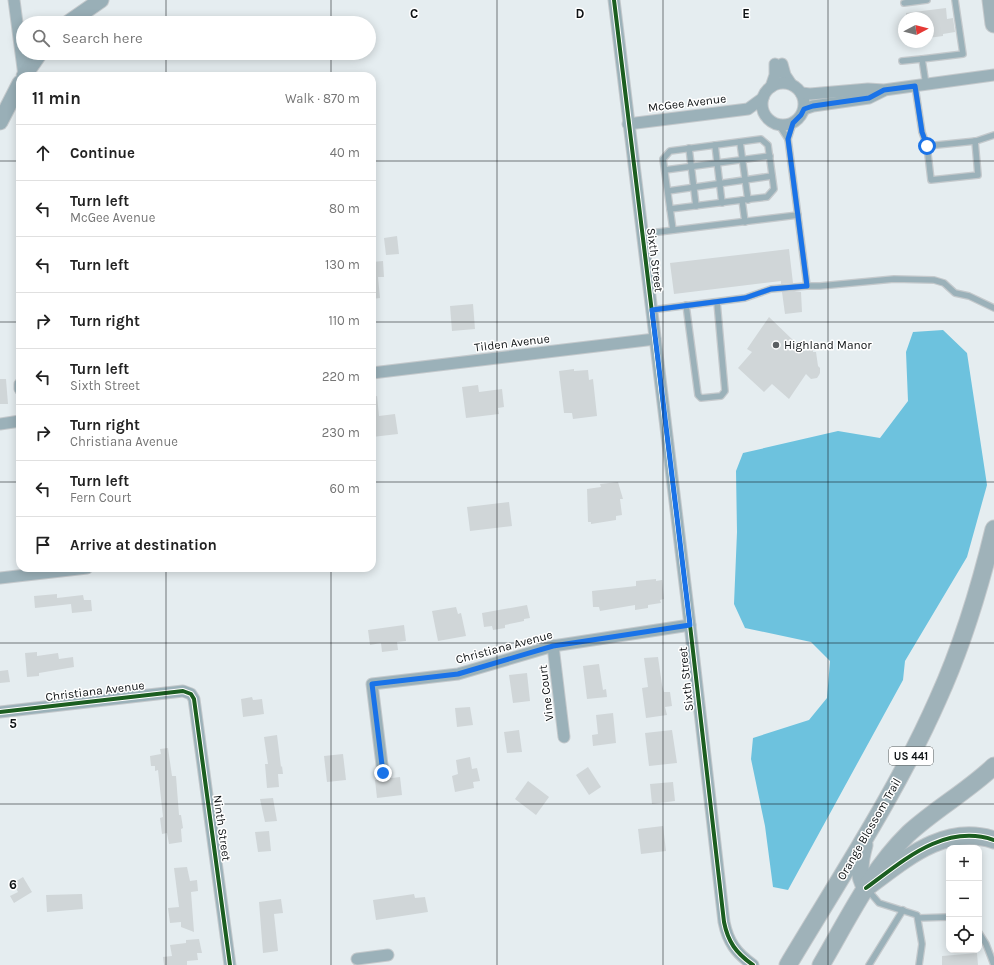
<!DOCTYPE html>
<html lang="en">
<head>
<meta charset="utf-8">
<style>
	body { margin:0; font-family:Karla,sans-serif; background:#f6f6f6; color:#222 }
	.controls { position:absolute; right:12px; bottom:12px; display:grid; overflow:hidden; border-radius:8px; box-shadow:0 2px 10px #0003 }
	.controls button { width:36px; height:36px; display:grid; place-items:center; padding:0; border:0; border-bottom:1px solid #e0e0e0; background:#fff; color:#222; font:20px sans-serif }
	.compass { position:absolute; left:898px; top:12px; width:36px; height:36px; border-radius:50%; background:#fff; box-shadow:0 2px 10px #0003; rotate:83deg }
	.stop { position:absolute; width:12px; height:12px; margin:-9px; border:3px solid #1a73e8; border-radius:50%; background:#fff }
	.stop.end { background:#1a73e8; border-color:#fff; box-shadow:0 1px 4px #0008 }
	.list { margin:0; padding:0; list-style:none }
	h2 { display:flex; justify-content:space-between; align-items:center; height:52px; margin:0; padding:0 16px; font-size:17px }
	h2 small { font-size:13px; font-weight:400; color:#767676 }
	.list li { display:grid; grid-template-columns:26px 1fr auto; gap:12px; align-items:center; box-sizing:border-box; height:56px; padding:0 16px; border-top:1px solid #e0e0e0 }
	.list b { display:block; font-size:15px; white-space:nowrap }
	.list p { margin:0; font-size:13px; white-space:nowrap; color:#767676 }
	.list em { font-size:13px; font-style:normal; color:#767676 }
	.icon { flex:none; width:22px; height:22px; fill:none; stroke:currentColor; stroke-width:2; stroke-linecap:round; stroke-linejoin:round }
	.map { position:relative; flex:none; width:994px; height:965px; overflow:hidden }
	.search { position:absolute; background:#fff; box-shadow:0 2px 10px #0003; left:16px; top:16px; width:360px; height:44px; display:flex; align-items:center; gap:10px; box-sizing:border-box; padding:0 14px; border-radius:22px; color:#767676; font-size:15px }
	.panel { position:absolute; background:#fff; box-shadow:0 2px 10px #0003; left:16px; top:72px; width:360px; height:500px; border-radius:12px }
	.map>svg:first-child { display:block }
</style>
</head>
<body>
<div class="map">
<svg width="994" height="965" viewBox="0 0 994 965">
	<rect width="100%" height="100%" fill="#e5edf0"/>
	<path fill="#6dc2de" d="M943 330 967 353 987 485 967 557 905 661 903 680 788 890 773 887 765 826 751 759 753 738 809 720 827 698 830 661 811 642 745 628 734 604 737 532 736 471 743 453 838 431 880 438 908 401 906 352 913 332Z"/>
	<g fill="#d0d6d8">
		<path d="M946 8 947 19 953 18 955 32 943 34V36L928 38V18H906V13Z"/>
		<path d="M397 236 399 254 386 255 384 238Z"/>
		<path d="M789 249 793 283 781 284V281L674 294 670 263Z"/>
		<path d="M383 261 384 277H378L380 298 372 299V262Z"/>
		<path d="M794 291 801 292 802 312 785 314 782 292Z"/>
		<path d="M473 304 475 329 452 331 450 306Z"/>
		<path d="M769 317 795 342 802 341 804 351 813 349V352H816L818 366 820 368V373L819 375 817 378 811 379 806 374 789 399 772 384 764 392 738 368 752 352 747 349Z"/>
		<path d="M574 369V371L588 370 589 380 593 379 597 416 573 419 572 413H564L559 371Z"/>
		<path d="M0 379H6L8 404H0Z"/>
		<path d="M478 385 479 392 502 389 504 407 498 408 499 414 466 418 462 387Z"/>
		<path d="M377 396 379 416 395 414 398 434 372 437V397Z"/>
		<path d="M618 482 623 499H620L622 515 616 516V520L591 524V522H588L587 489 601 487 600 484Z"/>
		<path d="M509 502 512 526 470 531 467 507Z"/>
		<path d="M656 579V581L662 580 664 599 660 600 661 603 648 605V608L635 610V605L600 611 599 607H593L592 591 636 586V581Z"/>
		<path d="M57 594V598L83 595 84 600H91L92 611 72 613 71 604 35 608 34 596Z"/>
		<path d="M527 605 530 618 524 619V621L505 625V628L493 630 492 626 484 627 482 613Z"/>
		<path d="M456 607 458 614 461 613 466 636 438 641 432 611Z"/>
		<path d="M404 625 406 641 397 642 398 650 382 652 381 643 370 645 368 630Z"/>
		<path d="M37 652V656L58 653 59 659 73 657 74 667 39 673V676L27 677 25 653Z"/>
		<path d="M658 657 662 685 664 692H670L672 706 665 707 667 715 646 718 642 688 648 687 644 658Z"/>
		<path d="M599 664 603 690 606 689 607 697 587 699 583 666Z"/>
		<path d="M8 670 10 682 0 683V671Z"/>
		<path d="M527 673 530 701 513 703 509 675Z"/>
		<path d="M252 697 253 700 262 699 264 714 243 717 241 699Z"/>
		<path d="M470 707 473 725 457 727 455 708Z"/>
		<path d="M613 713 616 743 593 746 592 735 598 734 596 715Z"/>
		<path d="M519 730 522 752 507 753 504 732Z"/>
		<path d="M672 730 677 763 649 766 645 733Z"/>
		<path d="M277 735 281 767 282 766 283 774H278L279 787 267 788 265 764H268L264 737Z"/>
		<path d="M168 748 172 776H176L179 815H181L183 828 181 829 182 842 169 844 167 833 162 834 160 818 163 817 158 770 155 771V766H151L150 756 161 754 160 749Z"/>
		<path d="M343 754 346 780 327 782 324 756Z"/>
		<path d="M470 757 472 769 477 768 480 781 473 782 474 788 455 792 452 776 458 774 456 760Z"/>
		<path d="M588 767 601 787 589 795 576 775Z"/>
		<path d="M400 777 402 795 377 798 375 780Z"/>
		<path d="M528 781 549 797 536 815 515 799Z"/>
		<path d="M673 782 675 801 652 804 650 784Z"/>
		<path d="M273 798 277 821 265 822 260 799Z"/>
		<path d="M663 826 666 851 641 854 638 829Z"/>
		<path d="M269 831 271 851 258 852 255 832Z"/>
		<path d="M187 867 190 881 197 880 198 891 191 892 194 932 181 927V922L170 923 168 908 179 907 174 868Z"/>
		<path d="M23 877 32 892 14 903 10 896 18 892 13 883Z"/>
		<path d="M82 894 83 909 47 912 46 895Z"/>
		<path d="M414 894 415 898 425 897 428 912 376 920 373 900Z"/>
		<path d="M281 899 283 913 274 914 278 951 263 953 259 902Z"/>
		<path d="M199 939 202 953H197L198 960 187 961V965H164L163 957 172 956 170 945 186 943V940Z"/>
		<path d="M977 953 978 965H942V956Z"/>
	</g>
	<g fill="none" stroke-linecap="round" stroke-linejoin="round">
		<defs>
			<g id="lane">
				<path d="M904 3 927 0"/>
				<path d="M902 61 922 59"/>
				<path d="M926 85 922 59 963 54 955 0"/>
				<path d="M915 86 922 132 927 146 976 141 994 135"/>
				<path d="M788 139 793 123"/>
				<path d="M740 142 748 200"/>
				<path d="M715 145 722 203"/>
				<path d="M927 146 931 180 978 175 975 141"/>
				<path d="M689 148 696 206"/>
				<path d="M665 170 770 156"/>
				<path d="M668 191 772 176"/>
				<path d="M670 209 742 200"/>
				<path d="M673 230 663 159 670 151 761 139 768 145 774 189 767 197 742 200 745 222"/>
				<path d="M642 234 798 215"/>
				<path d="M807 286H820L894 279 934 280 944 283 955 293 969 296 994 308"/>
				<path d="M686 305 698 395 701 398 721 396 725 391 717 302"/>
				<path d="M651 310 745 298 771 289 807 286 788 139 779 125"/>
				<path d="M867 889 879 903 917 915 922 944 919 965"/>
				<path d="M918 918 949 917"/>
				<path d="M979 933 986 944 994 965"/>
				<path d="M869 965 903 910"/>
			</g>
			<g id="street">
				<path d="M14 0 24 76"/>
				<path d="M614 0 690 625 724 922C728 942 736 953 753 965"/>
				<path d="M782 64 785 75 791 84"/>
				<circle cx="783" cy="104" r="21"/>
				<path d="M771 87 775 75V64"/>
				<path d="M801 93 810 94 868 89 884 90 994 75"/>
				<path d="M804 109 813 106 869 98 883 91"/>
				<path d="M628 124 748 109 763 98"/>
				<path d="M372 373 655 339"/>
				<path d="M20 384V389"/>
				<path d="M0 424 20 421"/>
				<path d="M0 578 87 568"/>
				<path d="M553 646 564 737"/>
				<path d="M0 712 183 691 191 694 194 699 230 965"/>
				<path d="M383 773 372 684 458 674 553 646 690 625"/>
				<path d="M357 959 388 955"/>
			</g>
			<g id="secondary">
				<path d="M68 23 101 0"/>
				<path d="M24 76 40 53"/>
				<path d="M0 122 20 83"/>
			</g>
			<g id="primary">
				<path d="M991 0 994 24"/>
				<path d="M864 845C860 860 857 874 866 888 903 861 944 823 994 840"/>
				<path d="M788 965C840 878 897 792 938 699 963 644 980 587 994 529"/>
				<path d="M821 965C847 921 871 870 908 834 935 809 968 791 994 766"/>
			</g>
		</defs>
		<use href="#lane" stroke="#c4c9cc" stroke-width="8"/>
		<use href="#street" stroke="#c4c9cc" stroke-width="13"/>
		<use href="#secondary" stroke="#c4c9cc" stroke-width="17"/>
		<use href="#primary" stroke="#c4c9cc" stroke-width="19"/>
		<use href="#lane" stroke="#9bb1b9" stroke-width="5.5"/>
		<use href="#street" stroke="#9bb1b9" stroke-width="11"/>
		<use href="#secondary" stroke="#99afb7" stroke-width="15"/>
		<use href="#primary" stroke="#9fb2b9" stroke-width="17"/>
		<defs>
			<g id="cycleway">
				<path d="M614 0 690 625 724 922C728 942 736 953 753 965"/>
				<path d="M0 712 183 691 191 694 194 699 230 965"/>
				<path d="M866 888C903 861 944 823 994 840"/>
			</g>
		</defs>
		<use href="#cycleway" stroke="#fff" stroke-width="6"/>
		<use href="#cycleway" stroke="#1b5e20" stroke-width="4"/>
	</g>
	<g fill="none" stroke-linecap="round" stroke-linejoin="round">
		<path stroke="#1a73e8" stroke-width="5" d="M383 773 372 684 458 674 553 646 690 625 652 310 745 298 771 289 807 286 788 139 793 123 801 115 804 109 813 106 869 98 884 90 915 86 922 132 927 146"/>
	</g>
	<path fill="none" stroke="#0f1315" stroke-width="1" stroke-opacity="0.55" d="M166 0V23M331 0V23M497 0V965M663 0V965M828 0V965M166 53V76M331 53V76M0 161H20M372 161H994M0 322H20M372 322H994M0 482H20M372 482H994M166 568V965M331 568V965M0 643H994M0 804H994"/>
	<circle fill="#5a5f62" stroke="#fff" stroke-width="1.5" cx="776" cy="345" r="4"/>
	<g text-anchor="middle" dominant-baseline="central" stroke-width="3" stroke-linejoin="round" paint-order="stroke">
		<rect fill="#fff" stroke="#575a5b" stroke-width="1" x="889" y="747" width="44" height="18" rx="3"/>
		<g font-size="11" font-weight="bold" fill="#0f1315">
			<text x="911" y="756">US 441</text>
		</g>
		<g font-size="12" fill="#0f1315" stroke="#fff">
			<text transform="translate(687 103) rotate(-7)">McGee Avenue</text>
			<text transform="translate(655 260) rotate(83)">Sixth Street</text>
			<text transform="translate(512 343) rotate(-7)">Tilden Avenue</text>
			<text transform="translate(504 647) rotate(-15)">Christiana Avenue</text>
			<text transform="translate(686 679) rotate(-96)">Sixth Street</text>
			<text transform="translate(95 691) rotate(-7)">Christiana Avenue</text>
			<text transform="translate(546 693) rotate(-97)">Vine Court</text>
			<text transform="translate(222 828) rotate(82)">Ninth Street</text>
			<text transform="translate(869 829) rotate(-60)">Orange Blossom Trail</text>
		</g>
		<g font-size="12" fill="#0f1315" stroke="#fff" text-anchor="start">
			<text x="784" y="345">Highland Manor</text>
		</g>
	</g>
	<g font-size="13" text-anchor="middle" font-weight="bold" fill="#0f1315" stroke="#fff" stroke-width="3" stroke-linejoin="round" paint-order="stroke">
		<text x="414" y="18">C</text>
		<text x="580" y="18">D</text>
		<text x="746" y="18">E</text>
		<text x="13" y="728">5</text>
		<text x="13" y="889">6</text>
	</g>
</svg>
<div class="controls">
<button>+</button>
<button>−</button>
<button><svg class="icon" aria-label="locate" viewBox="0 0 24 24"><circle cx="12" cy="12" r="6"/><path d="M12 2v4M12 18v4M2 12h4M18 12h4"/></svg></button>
</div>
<svg class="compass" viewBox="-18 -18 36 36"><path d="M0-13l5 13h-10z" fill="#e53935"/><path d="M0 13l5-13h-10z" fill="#767676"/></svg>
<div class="stop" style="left:927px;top:146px"></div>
<div class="stop end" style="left:383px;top:773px"></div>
<div class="search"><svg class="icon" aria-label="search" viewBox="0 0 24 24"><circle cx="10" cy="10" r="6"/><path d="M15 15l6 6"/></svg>Search here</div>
<section class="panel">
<h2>11 min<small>Walk · 870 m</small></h2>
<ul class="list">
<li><svg class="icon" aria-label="ahead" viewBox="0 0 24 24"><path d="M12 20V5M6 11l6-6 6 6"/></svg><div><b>Continue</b></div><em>40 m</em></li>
<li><svg class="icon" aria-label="left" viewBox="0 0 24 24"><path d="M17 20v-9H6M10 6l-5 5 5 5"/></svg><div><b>Turn left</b><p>McGee Avenue</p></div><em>80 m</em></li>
<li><svg class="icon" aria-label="left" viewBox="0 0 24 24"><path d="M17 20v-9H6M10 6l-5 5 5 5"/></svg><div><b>Turn left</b></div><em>130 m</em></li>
<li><svg class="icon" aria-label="right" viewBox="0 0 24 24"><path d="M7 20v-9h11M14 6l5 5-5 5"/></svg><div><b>Turn right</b></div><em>110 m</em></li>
<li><svg class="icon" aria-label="left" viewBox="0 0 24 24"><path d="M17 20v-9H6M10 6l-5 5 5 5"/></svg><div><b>Turn left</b><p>Sixth Street</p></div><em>220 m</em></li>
<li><svg class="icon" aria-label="right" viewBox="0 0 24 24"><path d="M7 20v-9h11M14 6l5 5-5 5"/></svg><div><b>Turn right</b><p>Christiana Avenue</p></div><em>230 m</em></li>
<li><svg class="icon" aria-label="left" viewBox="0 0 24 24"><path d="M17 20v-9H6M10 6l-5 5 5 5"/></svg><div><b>Turn left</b><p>Fern Court</p></div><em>60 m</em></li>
<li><svg class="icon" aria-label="arrive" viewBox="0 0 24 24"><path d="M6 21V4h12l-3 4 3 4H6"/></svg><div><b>Arrive at destination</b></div></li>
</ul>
</section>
</div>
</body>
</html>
